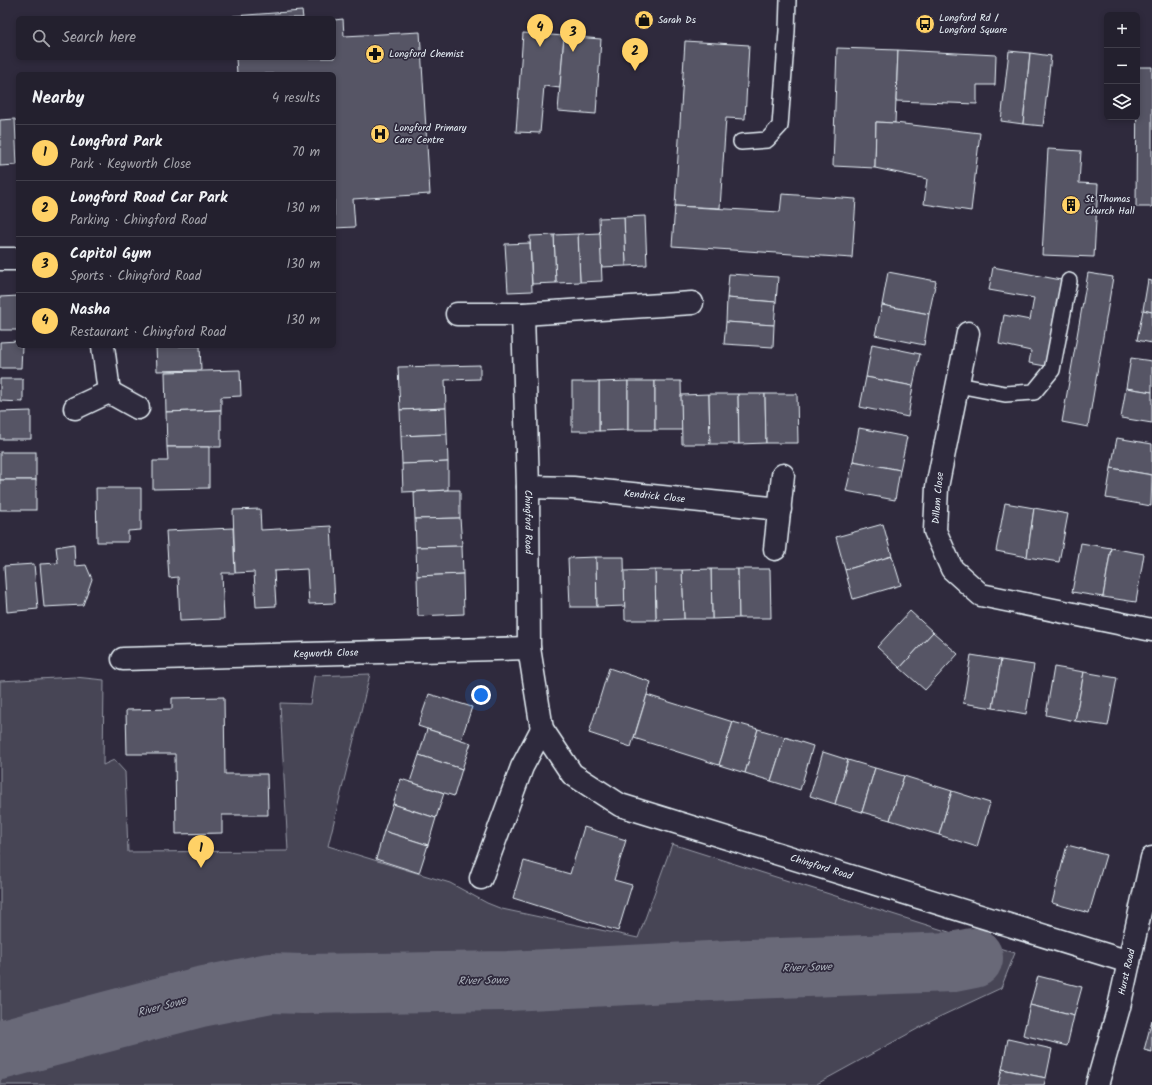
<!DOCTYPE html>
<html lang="en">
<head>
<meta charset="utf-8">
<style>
	body { margin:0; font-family:Kalam,sans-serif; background:#2b2836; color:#f1f3f6 }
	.controls { position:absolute; right:12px; top:12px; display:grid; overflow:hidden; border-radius:6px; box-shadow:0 2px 6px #0003 }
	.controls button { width:36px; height:36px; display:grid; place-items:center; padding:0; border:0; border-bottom:1px solid #403e4a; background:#23202e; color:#f1f3f6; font:20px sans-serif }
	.you { position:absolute; left:481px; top:695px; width:14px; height:14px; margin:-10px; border:3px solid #fff; border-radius:50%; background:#1a73e8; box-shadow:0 0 0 6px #1a73e833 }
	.badge { display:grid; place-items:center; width:26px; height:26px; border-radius:50%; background:#ffd166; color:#111; font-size:13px; font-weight:700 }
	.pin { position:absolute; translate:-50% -33px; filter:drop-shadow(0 1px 2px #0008) }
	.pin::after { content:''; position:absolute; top:21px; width:14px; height:12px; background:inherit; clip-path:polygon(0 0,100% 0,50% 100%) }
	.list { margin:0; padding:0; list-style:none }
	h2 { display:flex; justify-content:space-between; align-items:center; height:52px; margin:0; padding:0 16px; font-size:17px }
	h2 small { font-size:13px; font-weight:400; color:#a3a3aa }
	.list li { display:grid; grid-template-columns:26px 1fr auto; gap:12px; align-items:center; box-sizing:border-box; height:56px; padding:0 16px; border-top:1px solid #403e4a }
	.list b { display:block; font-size:15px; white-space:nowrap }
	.list p { margin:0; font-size:13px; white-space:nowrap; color:#a3a3aa }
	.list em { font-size:13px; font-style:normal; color:#a3a3aa }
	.icon { flex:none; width:22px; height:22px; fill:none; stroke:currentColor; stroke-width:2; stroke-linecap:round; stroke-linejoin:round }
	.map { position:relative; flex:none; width:1152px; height:1085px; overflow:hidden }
	.search { position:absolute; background:#23202e; box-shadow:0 2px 6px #0003; left:16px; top:16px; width:320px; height:44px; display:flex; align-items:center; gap:10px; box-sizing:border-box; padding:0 14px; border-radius:6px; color:#a3a3aa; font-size:15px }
	.panel { position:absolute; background:#23202e; box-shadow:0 2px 6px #0003; left:16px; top:72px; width:320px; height:276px; border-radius:6px }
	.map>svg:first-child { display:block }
</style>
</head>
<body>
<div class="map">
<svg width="1152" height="1085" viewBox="0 0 1152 1085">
	<rect width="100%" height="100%" fill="#2f2a3d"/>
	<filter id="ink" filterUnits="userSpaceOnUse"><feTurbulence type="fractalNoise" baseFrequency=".025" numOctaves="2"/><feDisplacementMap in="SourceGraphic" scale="8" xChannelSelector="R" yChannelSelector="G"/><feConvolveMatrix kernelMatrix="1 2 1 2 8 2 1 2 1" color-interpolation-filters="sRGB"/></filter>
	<g filter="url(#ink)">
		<path fill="#464455" stroke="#979aa6" d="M370 674 328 846 450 883 487 903 502 909 638 938 672 844 1015 953 1001 988 939 1017 815 1085H0V681L75 677 104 680 103 765 114 760 125 772 128 852 288 851 280 703 310 704 314 676Z"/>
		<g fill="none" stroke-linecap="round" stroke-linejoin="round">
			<path stroke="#696978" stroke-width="60" d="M0 1050 200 997 270 983 303 984 508 981 750 969 953 962 973 958"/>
		</g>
		<g fill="#575565" stroke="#e8f1f8">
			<path d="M302 11 303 18H233V16Z"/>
			<path d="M343 19 344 36 420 32 430 194 353 199 355 227 334 228V74H237L236 58H334V20Z"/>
			<path d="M523 33 564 36 560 88 544 86 540 133 516 132Z"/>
			<path d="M564 36 601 39 596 114 558 111Z"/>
			<path d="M685 41 749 45 745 119 726 118 720 208 675 206Z"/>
			<path d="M837 48 898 50 895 123 876 122 875 168 833 166Z"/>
			<path d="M898 50 996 55 995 85H977V104L896 101Z"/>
			<path d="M1009 51 1030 53 1023 124 1001 121Z"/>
			<path d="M1030 53 1051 56 1043 126 1023 124Z"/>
			<path d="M1137 67H1152V207H1136Z"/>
			<path d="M15 119 17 165 0 166V120Z"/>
			<path d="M876 122 895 123 980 133 971 211 924 204 927 179 875 168Z"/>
			<path d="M1048 149 1081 151 1079 183 1098 184 1094 257 1042 255Z"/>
			<path d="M782 194 856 199 852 258 672 246 675 206 780 212Z"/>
			<path d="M645 216 647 265 626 266 624 217Z"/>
			<path d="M624 217 626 266 601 267 599 218Z"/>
			<path d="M600 233 602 281 580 282 578 234Z"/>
			<path d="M578 234 580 282 556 283 554 235Z"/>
			<path d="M554 235 556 283 532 284 530 236Z"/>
			<path d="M530 243 532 291 508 292 505 244Z"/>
			<path d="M993 267 1061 280 1045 366 1029 363 1031 351 999 344 1004 315 1030 320 1034 298 989 290Z"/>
			<path d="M888 272 936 281 929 314 882 305Z"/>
			<path d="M1088 273 1113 277 1088 427 1062 422Z"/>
			<path d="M729 274 778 277 776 302 727 298Z"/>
			<path d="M1148 280 1152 281V312L1143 310Z"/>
			<path d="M18 296V330H0V297Z"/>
			<path d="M727 298 776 302 774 325 726 322Z"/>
			<path d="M882 305 929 314 924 345 875 335Z"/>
			<path d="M1143 310 1152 312V343L1137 340Z"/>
			<path d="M726 322 774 325 773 347 724 344Z"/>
			<path d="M18 341V346H22L21 368H0V342Z"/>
			<path d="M872 344 920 354 913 386 866 377Z"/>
			<path d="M156 346H200L201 370 157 371Z"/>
			<path d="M1131 358 1152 361V392L1126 388Z"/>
			<path d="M480 365V379L445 380 446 408 400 410 398 367Z"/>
			<path d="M240 370 241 396 221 397V410L166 412 165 372Z"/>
			<path d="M866 377 913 386 908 417 860 407Z"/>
			<path d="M0 379H23V402L0 401Z"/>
			<path d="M628 381V430L599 431V382Z"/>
			<rect x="628" y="381" width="27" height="49"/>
			<path d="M655 381H681L682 430H655Z"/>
			<rect x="572" y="382" width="27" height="49"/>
			<path d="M1126 388 1152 392V423L1121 418Z"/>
			<path d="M709 394 710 444H682L681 395Z"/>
			<path d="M709 394H738L739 444H710Z"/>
			<path d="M738 394H765L766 443 739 444Z"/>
			<path d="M765 394H797L798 443H766Z"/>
			<path d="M446 408 447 434 401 436 400 410Z"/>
			<path d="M221 410V447H167L166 412Z"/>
			<path d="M31 411V439H0V412Z"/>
			<path d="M859 428 907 437 900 470 853 461Z"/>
			<path d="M447 434 448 462 402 464 401 436Z"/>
			<path d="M1117 438 1152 444V475L1111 468Z"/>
			<path d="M167 447H209V488L153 489V461H168Z"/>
			<rect x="0" y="452" width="36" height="28"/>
			<path d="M853 461 900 470 895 500 846 491Z"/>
			<path d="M448 462V490L403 492 402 464Z"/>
			<path d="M1111 468 1152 475 1151 506 1106 498Z"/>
			<rect x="0" y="480" width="36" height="30"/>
			<path d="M96 488H141V530L128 531V542H97Z"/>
			<path d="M448 490H460V518L415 519 414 492Z"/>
			<path d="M1005 503 1034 508 1027 557 996 551Z"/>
			<path d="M1034 508 1068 514 1059 562 1027 557Z"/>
			<path d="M260 509 261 530 331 526 335 603 309 604 307 569 274 571 276 606 256 607 254 572 235 573 233 510Z"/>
			<path d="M460 518 462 546 416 547 415 519Z"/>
			<path d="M883 524 892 556 845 570 836 537Z"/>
			<path d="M233 528 235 573H222L224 619 180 621 178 577 169 578 166 531Z"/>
			<path d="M1081 543 1111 548 1103 597 1072 592Z"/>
			<path d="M74 544 75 566 86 565 92 579 83 605 44 607 40 564 58 563 56 547Z"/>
			<path d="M462 546 463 574 417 576 416 547Z"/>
			<path d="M1111 548 1144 554 1136 602 1103 597Z"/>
			<path d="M892 556 901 585 853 599 845 570Z"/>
			<path d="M596 557 597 607H570L568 558Z"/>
			<path d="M596 557H624L625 606 597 607Z"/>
			<path d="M34 564 38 609 7 612 4 566Z"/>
			<path d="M711 569H738L739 618 712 619Z"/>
			<path d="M711 569 712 619H684L682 570Z"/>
			<path d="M738 569H770L771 618H739Z"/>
			<path d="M655 570H682L684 619 656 620Z"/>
			<path d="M655 570 656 620H625L624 571Z"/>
			<path d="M463 574 464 614 418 616 417 576Z"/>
			<path d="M910 611 933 632 900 668 877 647Z"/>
			<path d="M933 632 958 654 925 690 900 668Z"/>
			<path d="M971 655 1001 660 993 708 963 703Z"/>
			<path d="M1001 660 1034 665 1026 714 993 708Z"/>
			<path d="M1054 667 1084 672 1075 721 1046 715Z"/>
			<path d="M609 668 651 682 631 747 589 733Z"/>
			<path d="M1084 672 1117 678 1108 726 1075 721Z"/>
			<path d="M429 694 472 707 461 740 418 726Z"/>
			<path d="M647 695 733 722 719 765 634 738Z"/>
			<path d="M224 697 225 774H267L268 815H222V833L176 834 175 754H127L126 710 172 709V698Z"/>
			<path d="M733 722 758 729 745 773 719 765Z"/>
			<path d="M427 729 471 743 462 769 419 755Z"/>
			<path d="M758 729 785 737 771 781 745 773Z"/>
			<path d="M785 737 813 746 800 790 771 781Z"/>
			<path d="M823 752 848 760 835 804 810 796Z"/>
			<path d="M419 755 462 769 454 796 410 782Z"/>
			<path d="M848 760 875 768 862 812 835 804Z"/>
			<path d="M875 768 904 776 890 820 862 812Z"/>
			<path d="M904 776 952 791 939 835 890 820Z"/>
			<path d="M401 779 444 793 436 818 393 804Z"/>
			<path d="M952 791 990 803 977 847 939 835Z"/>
			<path d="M393 804 436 818 428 845 384 831Z"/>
			<path d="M584 827 626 840 614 880 632 885 618 931 513 898 524 861 570 874Z"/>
			<path d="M384 831 428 845 419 873 376 859Z"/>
			<path d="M1067 845 1106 855 1089 913 1052 903Z"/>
			<path d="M1038 976 1082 987 1074 1016 1030 1005Z"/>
			<path d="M1030 1005 1074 1016 1067 1046 1023 1035Z"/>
			<path d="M1152 1020V1052L1144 1050Z"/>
			<path d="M1008 1039 1052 1049 1046 1078 1002 1069Z"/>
			<path d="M1002 1069 1046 1078 1044 1085H998Z"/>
		</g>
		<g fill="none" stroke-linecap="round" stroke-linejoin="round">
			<defs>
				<g id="service">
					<path d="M741 142 767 140 780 126 787 31 788 0"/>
					<path d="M958 385 1005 394 1034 392 1052 370 1069 281"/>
				</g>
				<g id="minor">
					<path d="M0 259H18"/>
					<path d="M457 314H523L692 303"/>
					<path id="s1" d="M523 314 528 487 529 648 542 729 572 774 620 805 1129 962"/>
					<path d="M968 333 937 487 935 531 952 569 981 595 1152 630"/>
					<path d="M103 346 109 392"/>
					<path d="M75 408 109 392 138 408"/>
					<path id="s2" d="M528 487 573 488 780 509"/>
					<path d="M775 549 783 475"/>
					<path id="s3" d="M123 659 529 648"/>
					<path d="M481 878 522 767 542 729"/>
					<path id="s4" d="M1097 1085 1119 1007 1152 858"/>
				</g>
			</defs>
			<use href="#service" stroke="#e8f1f8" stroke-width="18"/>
			<use href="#minor" stroke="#e8f1f8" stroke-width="25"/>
			<use href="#service" stroke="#2f2a3d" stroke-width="15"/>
			<use href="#minor" stroke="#2f2a3d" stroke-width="22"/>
		</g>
	</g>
	<defs>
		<symbol id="shop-disc" viewBox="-11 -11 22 22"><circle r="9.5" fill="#ffd166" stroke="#2f2a3d"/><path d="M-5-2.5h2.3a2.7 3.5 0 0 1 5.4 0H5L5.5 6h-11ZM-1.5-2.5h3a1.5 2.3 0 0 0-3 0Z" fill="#111"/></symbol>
		<symbol id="bus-disc" viewBox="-11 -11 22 22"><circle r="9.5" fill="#ffd166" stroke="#2f2a3d"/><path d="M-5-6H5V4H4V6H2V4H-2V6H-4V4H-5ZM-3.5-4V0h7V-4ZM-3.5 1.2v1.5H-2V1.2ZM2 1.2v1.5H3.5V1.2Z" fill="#111"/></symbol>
		<symbol id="pharmacy-disc" viewBox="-11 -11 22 22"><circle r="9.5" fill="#ffd166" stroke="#2f2a3d"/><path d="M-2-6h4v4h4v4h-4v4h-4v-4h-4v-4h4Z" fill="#111"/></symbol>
		<symbol id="hospital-disc" viewBox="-11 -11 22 22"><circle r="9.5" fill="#ffd166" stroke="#2f2a3d"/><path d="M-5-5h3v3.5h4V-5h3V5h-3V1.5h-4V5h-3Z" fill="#111"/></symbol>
		<symbol id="building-disc" viewBox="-11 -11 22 22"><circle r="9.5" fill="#ffd166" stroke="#2f2a3d"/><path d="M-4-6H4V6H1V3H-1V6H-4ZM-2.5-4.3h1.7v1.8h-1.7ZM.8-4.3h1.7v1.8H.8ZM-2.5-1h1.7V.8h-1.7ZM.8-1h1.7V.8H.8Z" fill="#111"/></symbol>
	</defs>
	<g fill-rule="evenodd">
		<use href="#shop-disc" x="633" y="9" width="22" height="22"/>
		<use href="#bus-disc" x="914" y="13" width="22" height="22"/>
		<use href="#pharmacy-disc" x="364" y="43" width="22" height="22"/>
		<use href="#hospital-disc" x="369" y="123" width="22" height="22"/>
		<use href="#building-disc" x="1060" y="194" width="22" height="22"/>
	</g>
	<g text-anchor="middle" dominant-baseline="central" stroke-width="3.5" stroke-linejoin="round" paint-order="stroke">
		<g font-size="10" fill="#e8f1f8" stroke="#2f2a3d" text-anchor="start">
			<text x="939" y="18">Longford Rd /<tspan x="939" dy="12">Longford Square</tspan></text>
			<text x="658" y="20">Sarah Ds</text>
			<text x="389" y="54">Longford Chemist</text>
			<text x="394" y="128">Longford Primary<tspan x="394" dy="12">Care Centre</tspan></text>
			<text x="1085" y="199">St Thomas<tspan x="1085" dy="12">Church Hall</tspan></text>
		</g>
		<g font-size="10" fill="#e8f1f8" stroke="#2f2a3d">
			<text stroke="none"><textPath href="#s2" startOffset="127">Kendrick Close</textPath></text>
			<text transform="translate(938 498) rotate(-85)">Dillam Close</text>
			<text stroke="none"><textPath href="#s1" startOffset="208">Chingford Road</textPath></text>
			<text stroke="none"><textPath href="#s3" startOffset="203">Kegworth Close</textPath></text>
			<text stroke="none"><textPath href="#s1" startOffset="738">Chingford Road</textPath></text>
			<text stroke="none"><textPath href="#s4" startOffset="117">Hurst Road</textPath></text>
		</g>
		<g font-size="11" font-style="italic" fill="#afb4be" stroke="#2f2a3d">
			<text transform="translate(807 968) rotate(-2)">River Sowe</text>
			<text transform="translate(483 981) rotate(-1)">River Sowe</text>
			<text transform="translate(162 1007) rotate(-15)">River Sowe</text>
		</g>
	</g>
</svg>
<div class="controls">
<button>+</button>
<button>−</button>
<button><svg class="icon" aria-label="layers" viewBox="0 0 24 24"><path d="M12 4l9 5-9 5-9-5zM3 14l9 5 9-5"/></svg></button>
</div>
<div class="you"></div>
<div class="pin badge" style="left:201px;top:868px">1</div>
<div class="pin badge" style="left:635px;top:71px">2</div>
<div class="pin badge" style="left:573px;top:52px">3</div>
<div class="pin badge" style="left:540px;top:47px">4</div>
<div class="search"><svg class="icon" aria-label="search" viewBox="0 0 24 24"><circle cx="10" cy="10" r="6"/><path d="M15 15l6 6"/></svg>Search here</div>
<section class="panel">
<h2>Nearby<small>4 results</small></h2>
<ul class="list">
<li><span class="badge">1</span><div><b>Longford Park</b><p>Park · Kegworth Close</p></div><em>70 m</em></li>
<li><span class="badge">2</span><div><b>Longford Road Car Park</b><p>Parking · Chingford Road</p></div><em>130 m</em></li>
<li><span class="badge">3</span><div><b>Capitol Gym</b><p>Sports · Chingford Road</p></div><em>130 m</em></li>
<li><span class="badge">4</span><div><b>Nasha</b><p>Restaurant · Chingford Road</p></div><em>130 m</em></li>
</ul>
</section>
</div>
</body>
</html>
